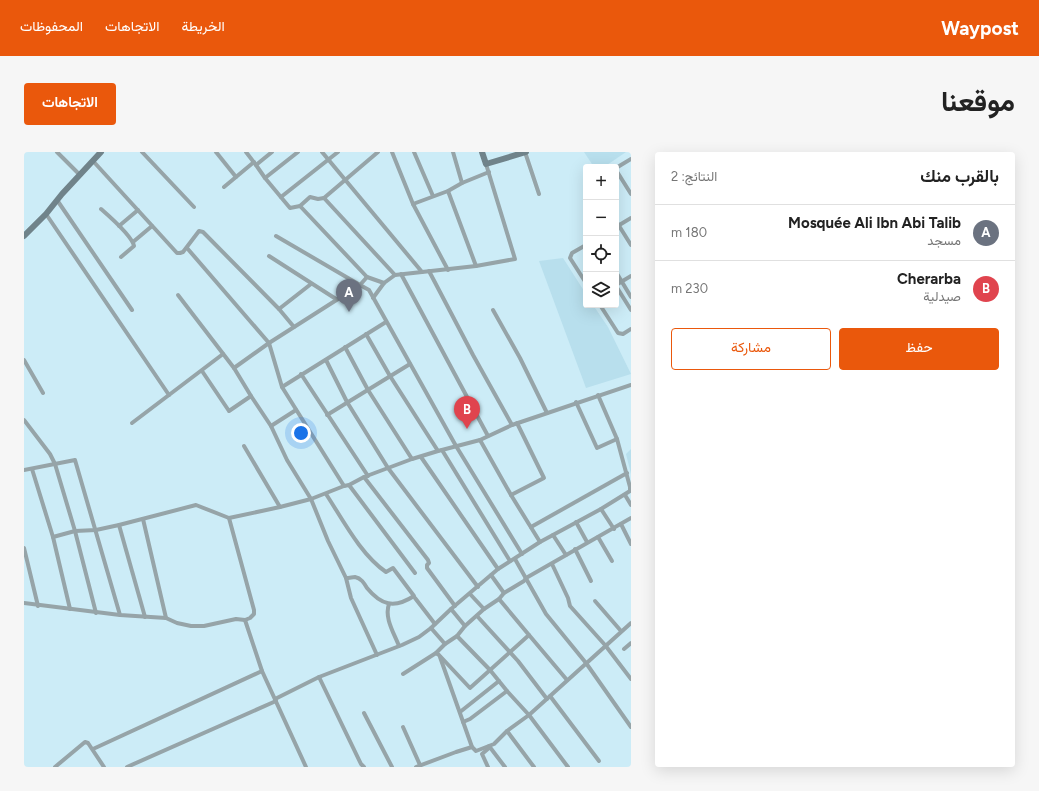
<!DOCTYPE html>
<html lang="ar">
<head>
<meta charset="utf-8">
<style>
	body { margin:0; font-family:Figtree,Vazirmatn,sans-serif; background:#f6f6f6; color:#222; direction:rtl }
	.controls { position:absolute; right:12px; top:12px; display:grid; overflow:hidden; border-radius:4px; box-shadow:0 4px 16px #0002 }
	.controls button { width:36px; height:36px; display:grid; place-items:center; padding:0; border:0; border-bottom:1px solid #e0e0e0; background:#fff; color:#222; font:20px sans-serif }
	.you { position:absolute; left:277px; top:281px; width:14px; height:14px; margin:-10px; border:3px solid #fff; border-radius:50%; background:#1a73e8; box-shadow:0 0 0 6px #1a73e833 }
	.badge { display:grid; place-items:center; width:26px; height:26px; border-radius:50%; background:#ea580c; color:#fff; font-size:13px; font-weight:700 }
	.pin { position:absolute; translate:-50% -33px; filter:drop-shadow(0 1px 2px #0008) }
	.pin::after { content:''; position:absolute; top:21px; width:14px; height:12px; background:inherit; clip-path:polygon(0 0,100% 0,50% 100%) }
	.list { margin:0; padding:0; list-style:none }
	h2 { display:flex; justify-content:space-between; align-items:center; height:52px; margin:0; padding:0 16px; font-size:17px }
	h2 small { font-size:13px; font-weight:400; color:#767676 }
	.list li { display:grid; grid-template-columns:26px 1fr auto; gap:12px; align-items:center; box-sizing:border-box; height:56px; padding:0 16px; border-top:1px solid #e0e0e0 }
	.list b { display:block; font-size:15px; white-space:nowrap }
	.list p { margin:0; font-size:13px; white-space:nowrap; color:#767676 }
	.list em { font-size:13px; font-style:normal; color:#767676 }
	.actions { display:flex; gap:8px; padding:12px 16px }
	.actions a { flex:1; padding:9px 0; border:1px solid #ea580c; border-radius:4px; text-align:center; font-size:14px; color:#ea580c }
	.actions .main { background:#ea580c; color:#fff }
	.icon { flex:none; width:22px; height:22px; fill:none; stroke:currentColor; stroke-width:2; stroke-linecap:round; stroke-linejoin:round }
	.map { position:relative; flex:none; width:607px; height:615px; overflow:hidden; direction:ltr; border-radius:4px }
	header { display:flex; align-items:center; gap:24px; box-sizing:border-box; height:56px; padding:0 20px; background:#ea580c; color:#fff }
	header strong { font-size:19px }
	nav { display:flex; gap:22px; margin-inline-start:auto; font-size:14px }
	.intro { display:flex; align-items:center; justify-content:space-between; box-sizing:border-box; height:96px; padding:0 24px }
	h1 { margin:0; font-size:28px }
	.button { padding:10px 18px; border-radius:4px; background:#ea580c; color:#fff; font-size:14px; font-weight:700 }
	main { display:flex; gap:24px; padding:0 24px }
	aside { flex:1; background:#fff; border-radius:4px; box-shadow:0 4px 16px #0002 }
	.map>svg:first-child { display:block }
</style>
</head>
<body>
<header>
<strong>Waypost</strong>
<nav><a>الخريطة</a><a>الاتجاهات</a><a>المحفوظات</a></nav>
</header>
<div class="intro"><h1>موقعنا</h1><a class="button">الاتجاهات</a></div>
<main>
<aside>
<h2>بالقرب منك<small>النتائج: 2</small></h2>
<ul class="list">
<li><span class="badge" style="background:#6b7280">A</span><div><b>Mosquée Ali Ibn Abi Talib</b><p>مسجد</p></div><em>180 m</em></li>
<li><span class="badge" style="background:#e0444e">B</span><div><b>Cherarba</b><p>صيدلية</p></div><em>230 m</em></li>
</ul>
<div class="actions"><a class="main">حفظ</a><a>مشاركة</a></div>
</aside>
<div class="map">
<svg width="607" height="615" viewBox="0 0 607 615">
	<rect width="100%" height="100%" fill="#ccecf7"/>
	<g fill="#b8dfed">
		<path d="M560 0H602L580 15H570Z"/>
		<path d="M539 106 562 142V153H569L584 175 607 222 562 236 515 109Z"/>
		<path d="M607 297V322L602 302Z"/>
	</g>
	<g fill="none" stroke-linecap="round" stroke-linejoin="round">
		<g stroke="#96a4a8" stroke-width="4">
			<path d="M33 0 56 23"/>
			<path d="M118 0 170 55"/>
			<path d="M192 0 212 25"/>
			<path d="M222 0 232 13 241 26 266 56 276 54 286 45 294 47 300 46"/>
			<path d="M298 0 398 120"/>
			<path d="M368 0 389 52 424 118"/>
			<path d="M390 0 409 44"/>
			<path d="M429 0 438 31"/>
			<path d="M501 0 515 42"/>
			<path d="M69 9 153 101H156L159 100 175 79 179 80 255 157 270 175"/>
			<path d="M232 13 248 0"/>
			<path d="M592 16 607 7"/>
			<path d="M592 18 607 42"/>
			<path d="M241 26 274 0"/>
			<path d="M200 35 230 10"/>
			<path d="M424 39 452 114"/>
			<path d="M257 45 314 0"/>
			<path d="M33 48 108 158"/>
			<path d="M389 52 424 39 438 31 465 20"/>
			<path d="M276 54 343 125 360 131"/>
			<path d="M77 57C85 64 108 84 110 94L97 105"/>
			<path d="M22 62 145 243"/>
			<path d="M592 69 607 93"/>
			<path d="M95 74 114 58"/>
			<path d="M592 75 607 66"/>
			<path d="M252 84 336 133 343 125"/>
			<path d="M109 90 128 74"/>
			<path d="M562 93 548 101 546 106 562 131"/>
			<path d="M163 96 245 191 258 235 320 334"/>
			<path d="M245 104 312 147"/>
			<path d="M405 119 449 203 488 273"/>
			<path d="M592 120 607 145"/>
			<path d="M377 122 464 284"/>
			<path d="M371 123 452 114 491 107 462 12"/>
			<path d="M592 133 607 124"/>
			<path d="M592 134 607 158"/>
			<path d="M154 143 210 216 227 244 205 259 178 219"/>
			<path d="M349 146 360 131 371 123 300 46 354 0"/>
			<path d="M576 153 594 181 599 182 607 177"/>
			<path d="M255 157 287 132"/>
			<path d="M469 158 496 206 523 261"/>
			<path d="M342 182 366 224 414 299"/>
			<path d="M321 195 344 238 388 307"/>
			<path d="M0 208 19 241"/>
			<path d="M302 208 323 250 364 316 454 435"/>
			<path d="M210 216 245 191 336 133 345 138 432 294 498 402"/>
			<path d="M277 222 344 324"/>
			<path d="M258 235 362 170"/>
			<path d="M227 244 247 274 263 308 287 347 304 389 322 426C325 426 329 425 331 425 337 426 340 431 343 436 357 453 370 457 390 444L369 416 362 420C337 403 319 368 302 342"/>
			<path d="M552 250 573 296 593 287"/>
			<path d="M303 263 386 212"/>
			<path d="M0 268 26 302 31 312 51 379 72 461"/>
			<path d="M108 271 199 202"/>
			<path d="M247 274 272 258"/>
			<path d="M456 288 487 343 516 390"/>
			<path d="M220 294 256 355"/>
			<path d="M418 298 486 409"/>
			<path d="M397 305 474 417"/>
			<path d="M8 317 29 385 46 457"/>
			<path d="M0 318 51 308 96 463"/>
			<path d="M340 325 404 408 405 411 403 413V416L431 454"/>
			<path d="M325 333 391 421"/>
			<path d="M487 343 520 326 493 271"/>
			<path d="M601 343 607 353"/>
			<path d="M577 357 590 377"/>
			<path d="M119 367 142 466"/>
			<path d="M552 370 563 390"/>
			<path d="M597 372 607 392"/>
			<path d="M95 373 121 465"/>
			<path d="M507 375 603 321"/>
			<path d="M529 383 542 403"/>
			<path d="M29 385 51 379 72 378 95 373 172 353 205 366 256 355 287 347 320 334 325 333 340 325 388 307 414 299 456 288 488 273 607 233"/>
			<path d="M574 385 588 409"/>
			<path d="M0 396 14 454"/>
			<path d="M551 397 567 429"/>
			<path d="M491 407 522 462 562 511 607 575"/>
			<path d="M528 412 544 446 546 454 581 493 607 527"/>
			<path d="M467 423 480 441"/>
			<path d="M322 426 327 446 353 503"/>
			<path d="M446 442 460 457"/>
			<path d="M391 446 411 472"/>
			<path d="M571 449 597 479"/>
			<path d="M0 451 96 463 142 466 153 471 167 474H180L212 467 221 468 226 466 230 462V458L205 366"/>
			<path d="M365 452C360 466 370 481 375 494"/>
			<path d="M427 457 441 474"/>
			<path d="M453 464 494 509 523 547"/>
			<path d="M221 468 238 519 282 615"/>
			<path d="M407 476 421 492"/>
			<path d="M505 483 543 528"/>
			<path d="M433 484 466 518 483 539 446 567 439 570"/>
			<path d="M600 497 607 491"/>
			<path d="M412 501 415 503 446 536 505 483 475 447"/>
			<path d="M416 505 448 595"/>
			<path d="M379 522 412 501 421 492 433 484 441 474 460 457 475 447 480 441 500 429 502 426 607 366"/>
			<path d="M295 525 337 612 340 615"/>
			<path d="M483 539 505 563 544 615"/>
			<path d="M526 544 575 609"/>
			<path d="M251 547 295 525 378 493 395 485 407 476 427 457 474 417 516 390 577 357 606 339V335L593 287 574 243"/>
			<path d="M436 560 475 529"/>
			<path d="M340 561 368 615"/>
			<path d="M379 575 396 613"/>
			<path d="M483 579 510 615"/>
			<path d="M465 594 481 615"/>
			<path d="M69 597 238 519"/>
			<path d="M31 615 61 590 64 591 80 615"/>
			<path d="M103 615 252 549"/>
			<path d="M392 615 432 600 448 595 452 599 470 592 483 579 505 563 607 471"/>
			<path d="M464 615 458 602 465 596"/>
		</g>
		<g stroke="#70838a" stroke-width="6">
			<path d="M458 0 462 12 502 0"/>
			<path d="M0 84 22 62 38 42 77 0"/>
		</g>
	</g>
</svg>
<div class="controls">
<button>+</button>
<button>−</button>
<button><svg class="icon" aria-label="locate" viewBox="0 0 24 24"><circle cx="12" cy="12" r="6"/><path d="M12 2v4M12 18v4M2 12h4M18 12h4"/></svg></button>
<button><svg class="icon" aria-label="layers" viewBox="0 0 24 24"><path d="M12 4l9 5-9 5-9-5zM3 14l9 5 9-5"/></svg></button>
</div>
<div class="you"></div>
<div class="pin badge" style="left:325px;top:160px;background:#6b7280">A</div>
<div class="pin badge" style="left:443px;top:277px;background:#e0444e">B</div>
</div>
</main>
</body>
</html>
